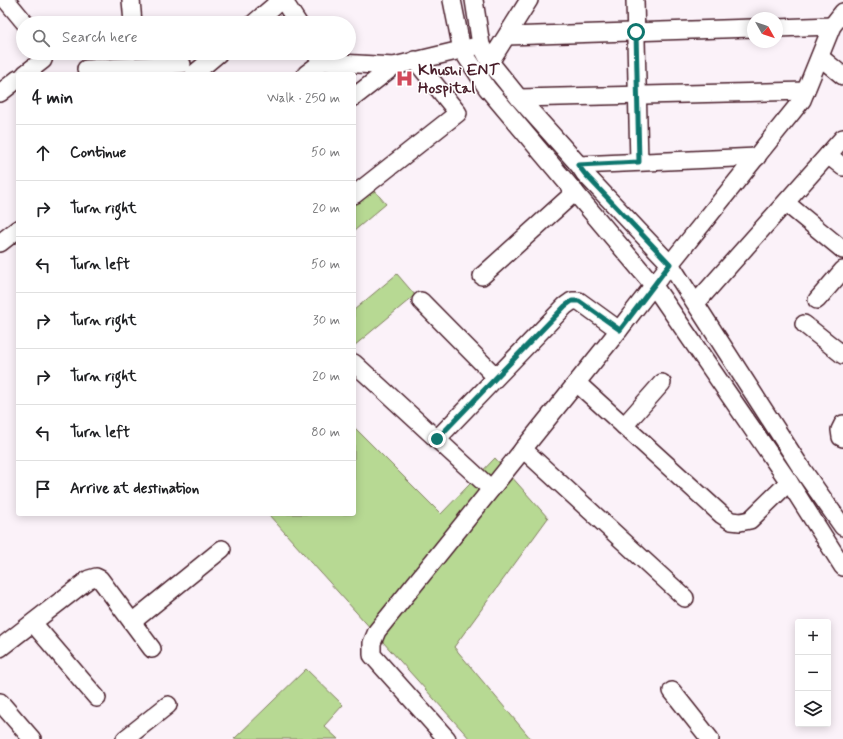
<!DOCTYPE html>
<html lang="en">
<head>
<meta charset="utf-8">
<style>
	body { margin:0; font-family:Mynerve,sans-serif; background:#f2f2f2; color:#202124 }
	.controls { position:absolute; right:12px; bottom:12px; display:grid; overflow:hidden; border-radius:4px; box-shadow:0 2px 10px #0003 }
	.controls button { width:36px; height:36px; display:grid; place-items:center; padding:0; border:0; border-bottom:1px solid #e0e0e0; background:#fff; color:#202124; font:20px sans-serif }
	.compass { position:absolute; left:747px; top:12px; width:36px; height:36px; border-radius:50%; background:#fff; box-shadow:0 2px 10px #0003; rotate:130deg }
	.stop { position:absolute; width:12px; height:12px; margin:-9px; border:3px solid #0f766e; border-radius:50%; background:#fff }
	.stop.end { background:#0f766e; border-color:#fff; box-shadow:0 1px 4px #0008 }
	.list { margin:0; padding:0; list-style:none }
	h2 { display:flex; justify-content:space-between; align-items:center; height:52px; margin:0; padding:0 16px; font-size:17px }
	h2 small { font-size:13px; font-weight:400; color:#757577 }
	.list li { display:grid; grid-template-columns:26px 1fr auto; gap:12px; align-items:center; box-sizing:border-box; height:56px; padding:0 16px; border-top:1px solid #e0e0e0 }
	.list b { display:block; font-size:15px; white-space:nowrap }
	.list em { font-size:13px; font-style:normal; color:#757577 }
	.icon { flex:none; width:22px; height:22px; fill:none; stroke:currentColor; stroke-width:2; stroke-linecap:round; stroke-linejoin:round }
	.map { position:relative; flex:none; width:843px; height:739px; overflow:hidden }
	.search { position:absolute; background:#fff; box-shadow:0 2px 10px #0003; left:16px; top:16px; width:340px; height:44px; display:flex; align-items:center; gap:10px; box-sizing:border-box; padding:0 14px; border-radius:22px; color:#757577; font-size:15px }
	.panel { position:absolute; background:#fff; box-shadow:0 2px 10px #0003; left:16px; top:72px; width:340px; height:444px; border-radius:4px }
	.map>svg:first-child { display:block }
</style>
</head>
<body>
<div class="map">
<svg width="843" height="739" viewBox="0 0 843 739">
	<rect width="100%" height="100%" fill="#fbf2f9"/>
	<filter id="ink" filterUnits="userSpaceOnUse"><feTurbulence type="fractalNoise" baseFrequency=".025" numOctaves="2"/><feDisplacementMap in="SourceGraphic" scale="8" xChannelSelector="R" yChannelSelector="G"/><feConvolveMatrix kernelMatrix="1 2 1 2 8 2 1 2 1" color-interpolation-filters="sRGB"/></filter>
	<g filter="url(#ink)">
		<g fill="#b7d993" stroke="#807c5f">
			<path d="M373 189 386 204 354 231V205Z"/>
			<path d="M397 274 415 295 354 346V310Z"/>
			<path d="M354 427 441 514 495 458 548 518 454 647 531 739H470L268 514H354Z"/>
			<path d="M306 669 343 705 324 726 338 739H234Z"/>
		</g>
		<g fill="none" stroke-linecap="round" stroke-linejoin="round">
			<defs>
				<g id="minor">
					<path d="M6 0 25 23"/>
					<path d="M131 0 133 23"/>
					<path d="M283 0 298 23"/>
					<path d="M452 0 462 50 487 88 654 286 789 482 843 567"/>
					<path d="M474 0 481 45 490 62 519 98 579 165 585 174 670 264 802 469 843 527"/>
					<path d="M635 0 639 162"/>
					<path d="M254 23 281 0"/>
					<path d="M777 28 832 26"/>
					<path d="M507 36 753 28"/>
					<path d="M316 53 322 62 394 66 473 47"/>
					<path d="M820 57 843 76"/>
					<path d="M490 62 529 0"/>
					<path d="M86 69 182 64"/>
					<path d="M25 74 43 60 45 53"/>
					<path d="M194 74 219 53"/>
					<path d="M306 74 322 62"/>
					<path d="M0 93 18 79"/>
					<path d="M354 97 394 66"/>
					<path d="M519 98 806 91"/>
					<path d="M828 155 843 167"/>
					<path d="M579 165 757 157"/>
					<path d="M354 195 458 113 415 60"/>
					<path d="M786 203 843 250"/>
					<path d="M0 243 18 229"/>
					<path d="M482 276 575 192"/>
					<path d="M817 300 843 270"/>
					<path d="M421 301 496 377"/>
					<path d="M696 303 843 138"/>
					<path d="M804 324 843 355"/>
					<path d="M354 363 491 489"/>
					<path d="M577 383 722 515 731 521 740 522 750 520 789 482"/>
					<path d="M843 424 840 430 841 437 843 438"/>
					<path d="M624 426 662 383"/>
					<path d="M437 439 565 306 572 301H579L619 330"/>
					<path d="M523 449 685 598"/>
					<path d="M132 622 222 549"/>
					<path d="M33 623 97 698"/>
					<path d="M0 648 89 579 96 577 100 579 152 649"/>
					<path d="M672 691 710 739"/>
					<path d="M0 702 32 739"/>
					<path d="M125 739 168 705"/>
					<path d="M447 739 372 655V643L377 631 619 330 670 264 802 100 832 26 843 12"/>
				</g>
			</defs>
			<use href="#minor" stroke="#4a1f2b" stroke-width="20"/>
			<use href="#minor" stroke="#fff" stroke-width="17"/>
		</g>
	</g>
	<g fill="none" stroke-linecap="round" stroke-linejoin="round" filter="url(#ink)">
		<path stroke="#0f766e" stroke-width="5" d="M437 439 565 306 572 301H579L620 330 670 264 585 174 578 165 639 162 636 32"/>
	</g>
	<defs>
		<symbol id="hospital-bare" viewBox="-9 -9 18 18"><path d="M-5-5h3v3.5h4V-5h3V5h-3V1.5h-4V5h-3Z" fill="#d1495b" stroke="#fff" stroke-width="2.5" paint-order="stroke"/></symbol>
	</defs>
	<g fill-rule="evenodd">
		<use href="#hospital-bare" x="392" y="66" width="25" height="25"/>
	</g>
	<g text-anchor="middle" dominant-baseline="central" stroke-width="3" stroke-linejoin="round" paint-order="stroke">
		<g font-size="16" font-weight="bold" fill="#4a1f2b" stroke="#fff" text-anchor="start">
			<text x="418" y="70">Khushi ENT<tspan x="418" dy="18">Hospital</tspan></text>
		</g>
	</g>
</svg>
<div class="controls">
<button>+</button>
<button>−</button>
<button><svg class="icon" aria-label="layers" viewBox="0 0 24 24"><path d="M12 4l9 5-9 5-9-5zM3 14l9 5 9-5"/></svg></button>
</div>
<svg class="compass" viewBox="-18 -18 36 36"><path d="M0-13l5 13h-10z" fill="#e53935"/><path d="M0 13l5-13h-10z" fill="#757577"/></svg>
<div class="stop" style="left:636px;top:32px"></div>
<div class="stop end" style="left:437px;top:439px"></div>
<div class="search"><svg class="icon" aria-label="search" viewBox="0 0 24 24"><circle cx="10" cy="10" r="6"/><path d="M15 15l6 6"/></svg>Search here</div>
<section class="panel">
<h2>4 min<small>Walk · 250 m</small></h2>
<ul class="list">
<li><svg class="icon" aria-label="ahead" viewBox="0 0 24 24"><path d="M12 20V5M6 11l6-6 6 6"/></svg><div><b>Continue</b></div><em>50 m</em></li>
<li><svg class="icon" aria-label="right" viewBox="0 0 24 24"><path d="M7 20v-9h11M14 6l5 5-5 5"/></svg><div><b>Turn right</b></div><em>20 m</em></li>
<li><svg class="icon" aria-label="left" viewBox="0 0 24 24"><path d="M17 20v-9H6M10 6l-5 5 5 5"/></svg><div><b>Turn left</b></div><em>50 m</em></li>
<li><svg class="icon" aria-label="right" viewBox="0 0 24 24"><path d="M7 20v-9h11M14 6l5 5-5 5"/></svg><div><b>Turn right</b></div><em>30 m</em></li>
<li><svg class="icon" aria-label="right" viewBox="0 0 24 24"><path d="M7 20v-9h11M14 6l5 5-5 5"/></svg><div><b>Turn right</b></div><em>20 m</em></li>
<li><svg class="icon" aria-label="left" viewBox="0 0 24 24"><path d="M17 20v-9H6M10 6l-5 5 5 5"/></svg><div><b>Turn left</b></div><em>80 m</em></li>
<li><svg class="icon" aria-label="arrive" viewBox="0 0 24 24"><path d="M6 21V4h12l-3 4 3 4H6"/></svg><div><b>Arrive at destination</b></div></li>
</ul>
</section>
</div>
</body>
</html>
